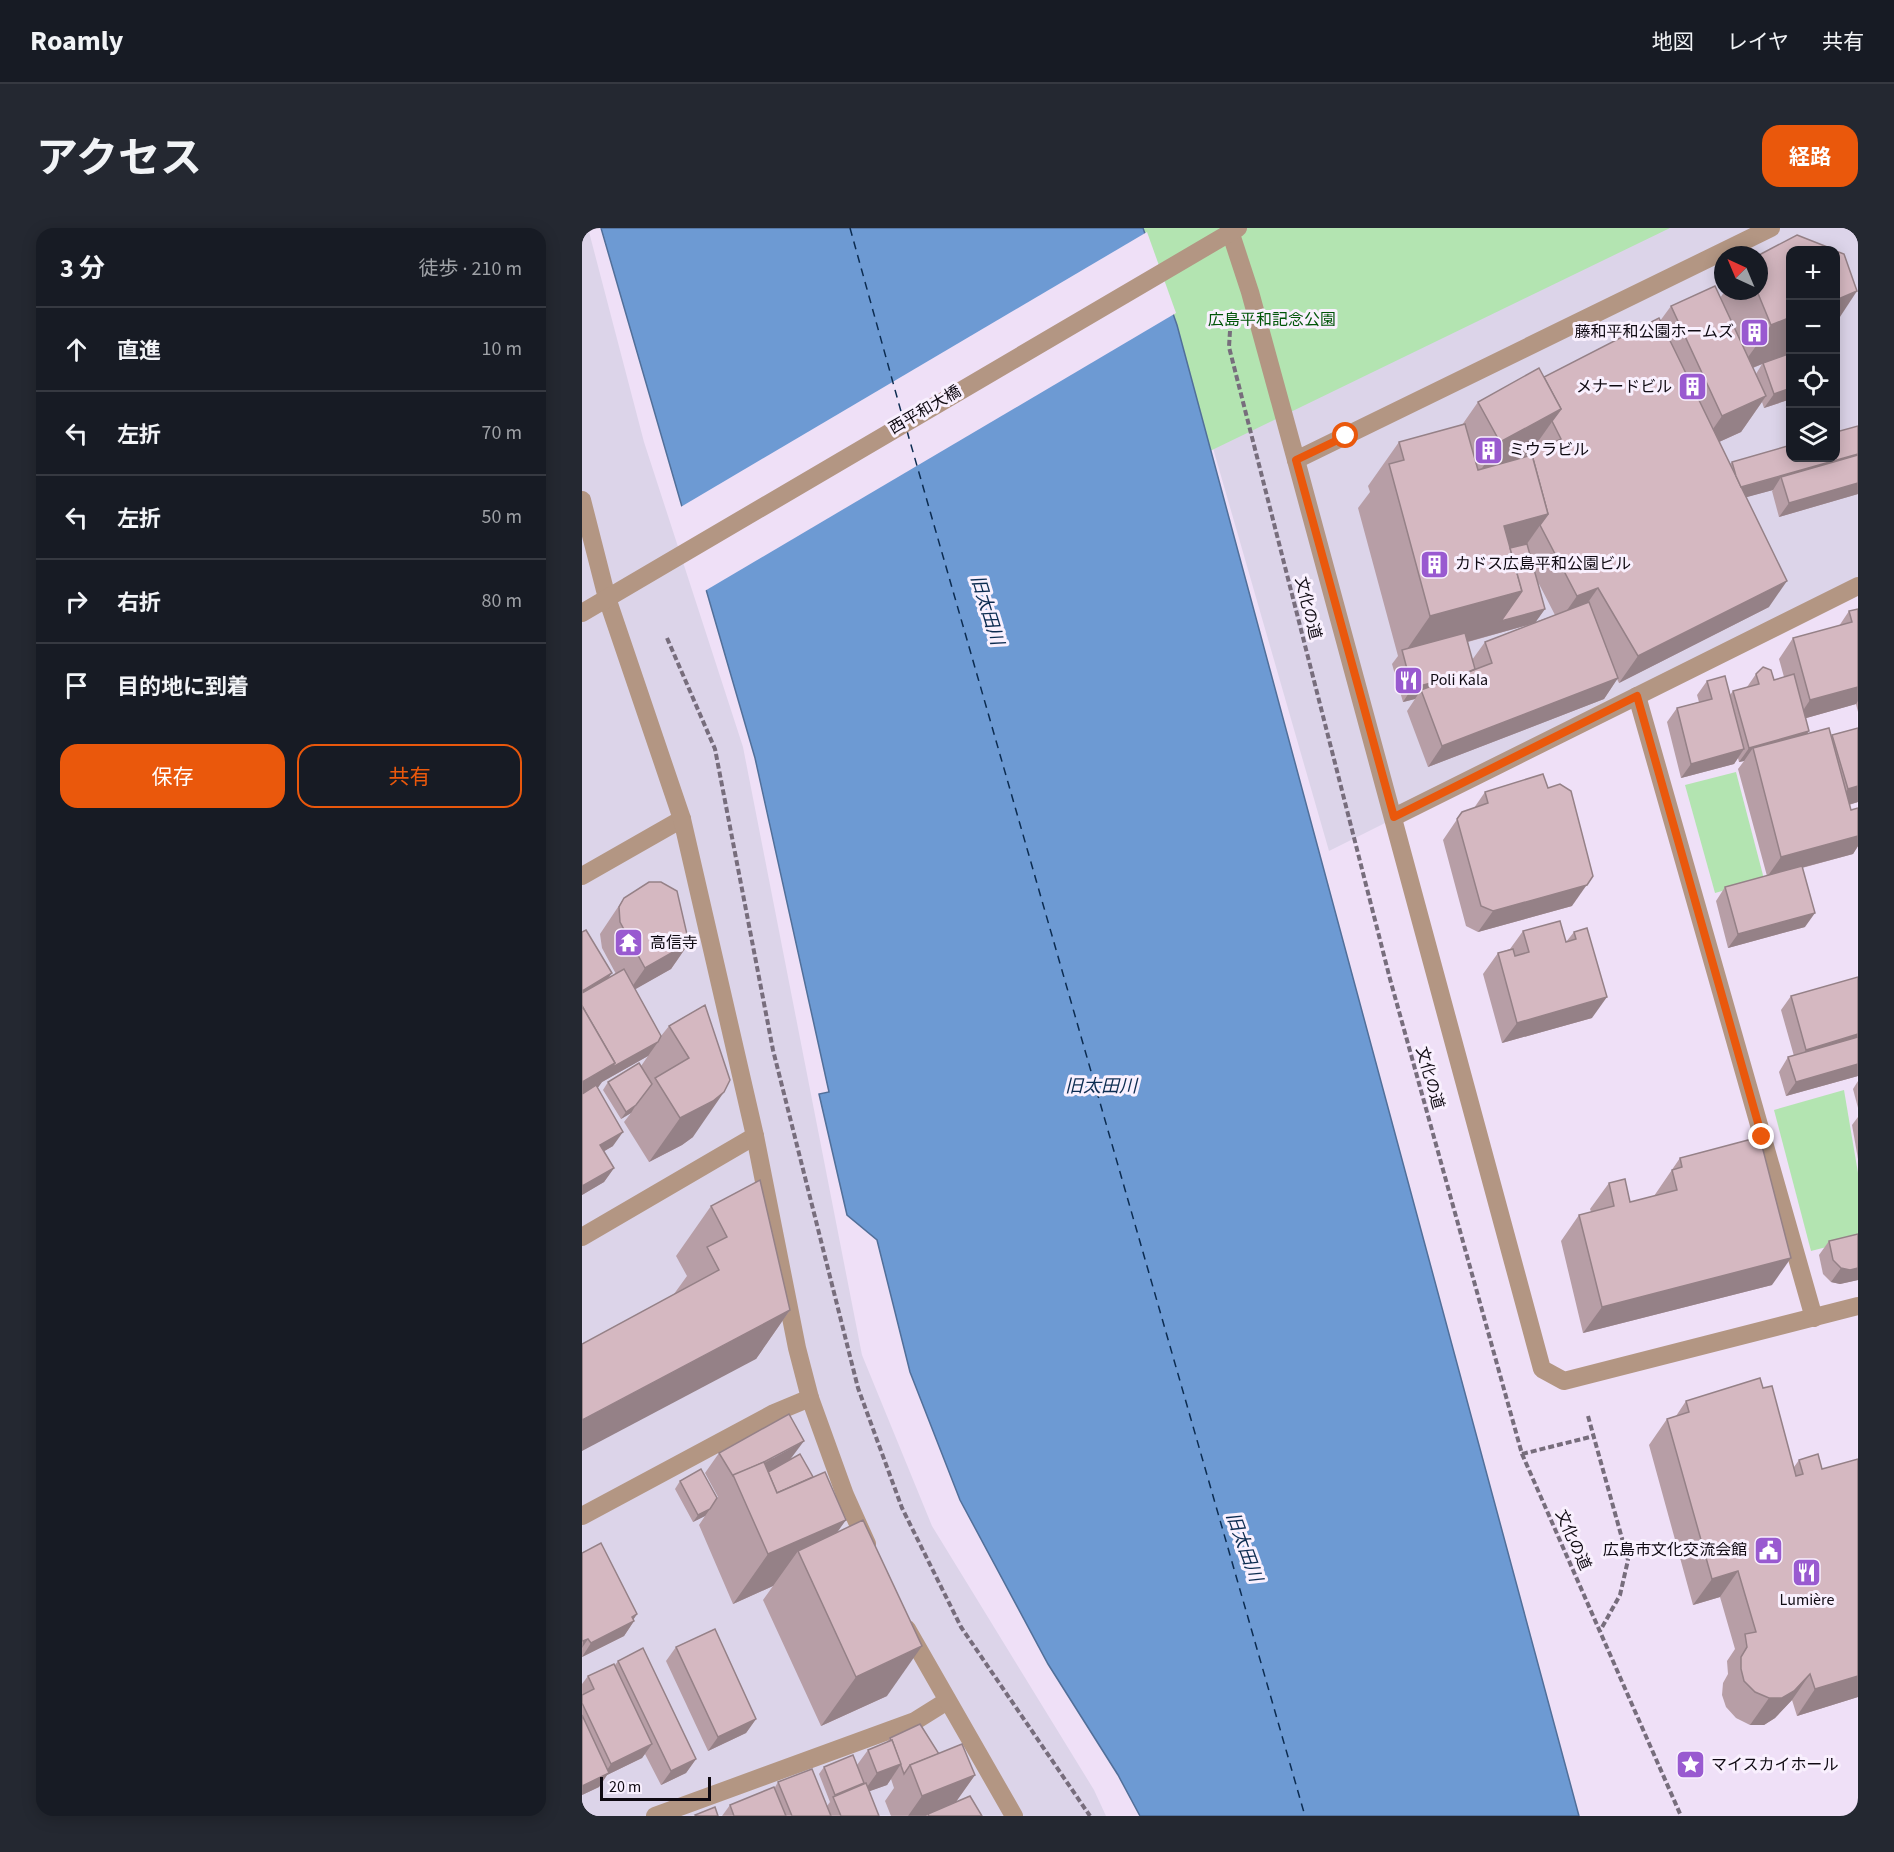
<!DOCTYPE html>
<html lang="ja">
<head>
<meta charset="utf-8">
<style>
	body { margin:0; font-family:"Source Sans 3","Noto Sans JP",sans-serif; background:#242831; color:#f1f3f6 }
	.controls { position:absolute; right:18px; top:18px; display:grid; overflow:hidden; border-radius:12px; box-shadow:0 3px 15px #0003 }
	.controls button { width:54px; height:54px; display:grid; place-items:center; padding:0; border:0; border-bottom:2px solid #363941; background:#171b24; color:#f1f3f6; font:30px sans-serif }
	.compass { position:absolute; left:1132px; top:18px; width:54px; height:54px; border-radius:50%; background:#171b24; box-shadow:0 3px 15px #0003; rotate:316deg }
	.scale { position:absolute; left:18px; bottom:15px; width:111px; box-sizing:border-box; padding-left:6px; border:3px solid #0f0a12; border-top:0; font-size:16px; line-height:21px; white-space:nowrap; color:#0f0a12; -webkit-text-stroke:4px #f9f0fe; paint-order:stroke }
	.stop { position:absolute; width:18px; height:18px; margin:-14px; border:4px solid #ea580c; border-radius:50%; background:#fff }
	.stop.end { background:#ea580c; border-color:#fff; box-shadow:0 2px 6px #0008 }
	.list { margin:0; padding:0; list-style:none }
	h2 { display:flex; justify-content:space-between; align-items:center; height:78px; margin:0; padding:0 24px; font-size:26px }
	h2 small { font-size:20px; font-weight:400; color:#9ea1a6 }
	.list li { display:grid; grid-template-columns:39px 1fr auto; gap:18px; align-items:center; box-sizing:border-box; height:84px; padding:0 24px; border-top:2px solid #363941 }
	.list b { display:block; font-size:22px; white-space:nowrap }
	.list em { font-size:20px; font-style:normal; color:#9ea1a6 }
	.actions { display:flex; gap:12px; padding:18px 24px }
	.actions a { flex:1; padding:14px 0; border:2px solid #ea580c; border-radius:18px; text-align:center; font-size:21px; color:#ea580c }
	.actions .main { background:#ea580c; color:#fff }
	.icon { flex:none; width:33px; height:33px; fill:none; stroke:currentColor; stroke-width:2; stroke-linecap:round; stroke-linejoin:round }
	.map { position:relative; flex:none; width:1276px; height:1588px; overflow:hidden; border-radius:18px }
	header { display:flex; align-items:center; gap:36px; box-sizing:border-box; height:84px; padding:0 30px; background:#171b24; border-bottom:2px solid #363941 }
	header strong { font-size:28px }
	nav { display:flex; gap:33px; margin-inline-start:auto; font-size:21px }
	.intro { display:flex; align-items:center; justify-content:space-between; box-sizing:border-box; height:144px; padding:0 36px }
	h1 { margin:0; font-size:42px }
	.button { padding:15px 27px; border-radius:18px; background:#ea580c; color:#fff; font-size:21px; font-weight:700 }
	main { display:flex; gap:36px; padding:0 36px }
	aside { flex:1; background:#171b24; border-radius:18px; box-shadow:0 3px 15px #0003 }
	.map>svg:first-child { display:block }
</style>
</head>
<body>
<header>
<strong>Roamly</strong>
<nav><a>地図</a><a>レイヤ</a><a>共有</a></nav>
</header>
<div class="intro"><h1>アクセス</h1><a class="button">経路</a></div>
<main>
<aside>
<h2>3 分<small>徒歩 · 210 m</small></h2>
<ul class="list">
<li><svg class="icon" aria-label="ahead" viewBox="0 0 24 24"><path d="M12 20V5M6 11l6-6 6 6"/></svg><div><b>直進</b></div><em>10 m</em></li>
<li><svg class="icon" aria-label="left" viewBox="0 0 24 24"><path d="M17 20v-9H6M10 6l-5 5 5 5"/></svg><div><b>左折</b></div><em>70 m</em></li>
<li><svg class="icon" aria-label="left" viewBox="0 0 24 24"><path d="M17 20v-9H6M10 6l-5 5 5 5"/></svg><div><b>左折</b></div><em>50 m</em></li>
<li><svg class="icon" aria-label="right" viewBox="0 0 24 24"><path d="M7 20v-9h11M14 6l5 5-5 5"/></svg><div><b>右折</b></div><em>80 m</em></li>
<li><svg class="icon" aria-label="arrive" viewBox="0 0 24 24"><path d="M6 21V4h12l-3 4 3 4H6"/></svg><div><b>目的地に到着</b></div></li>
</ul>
<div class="actions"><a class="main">保存</a><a>共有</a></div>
</aside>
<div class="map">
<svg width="1276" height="1588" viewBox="0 0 1276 1588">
	<rect width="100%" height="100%" fill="#efe0f7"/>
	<g fill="#dcd4e9" fill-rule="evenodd">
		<path d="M0 0H6L62 214 161 519 280 1127 350 1298 512 1562 524 1588H0Z"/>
		<path d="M666 0H1276V359L747 623 580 43ZM1208 22H1254V230H1208ZM1141 27H1177V63H1141Z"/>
	</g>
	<g fill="#b3e4b1">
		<path d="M561 0H1088L628 223 595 97Z"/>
		<path d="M1154 544 1182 651 1133 665 1103 557Z"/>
		<path d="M1262 862 1276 945V1011L1229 1023 1192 882Z"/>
	</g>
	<path fill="#6d9ad3" stroke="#516f99" stroke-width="1.5" d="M19 0H561L595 97 997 1588H558L536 1547 466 1436 378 1272 328 1144 295 1012 265 987 237 866 247 864 173 530Z"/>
	<path fill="#efe0f7" d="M565 4 594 85 121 364 97 280Z"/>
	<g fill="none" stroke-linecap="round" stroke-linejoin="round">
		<g stroke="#0c2c51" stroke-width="1.5" stroke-dasharray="8 6" stroke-linecap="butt">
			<path d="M268 0 320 187"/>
			<path d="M325 203 723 1588"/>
		</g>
		<g stroke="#776d7c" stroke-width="4" stroke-dasharray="6 3" stroke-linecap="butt">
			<path d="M648 103 647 119 808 751 940 1226 1099 1588"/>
			<path d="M85 410 133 521 191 822 276 1160 320 1280 379 1399 508 1588"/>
			<path d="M1006 1188 1046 1332 1038 1367 1018 1403"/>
			<path d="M940 1226 1012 1208"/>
		</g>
		<g stroke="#b39683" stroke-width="18">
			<path d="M714 232 1189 0"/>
			<path d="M1055 468 1232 1090"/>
			<path d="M812 589 1276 358"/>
			<path d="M0 648 100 591"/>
			<path d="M0 1009 173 908"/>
			<path d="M0 1288 192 1185 228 1170"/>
			<path d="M73 1588 333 1493 365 1473"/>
		</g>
		<g stroke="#b39683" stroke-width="18">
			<path d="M647 0 668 64 714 232 960 1141 982 1153 1276 1078"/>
			<path d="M0 272 25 370 100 591 173 908 215 1120 228 1170 263 1267 285 1316"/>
			<path d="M0 385 656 0"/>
			<path d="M325 1401 432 1588"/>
		</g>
	</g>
	<g fill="#b79ea6" fill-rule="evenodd">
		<path d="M1209 22V171L1182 180 1180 174 1159 204 1137 214 1148 236 1150 234 1276 198V266L1197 289 1190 263 1191 262 1164 269 1187 379 1037 455 1035 451 1022 471 846 539 825 483 833 471 821 474 810 436 816 428 776 280 788 264 786 258 817 214 880 197 896 174 962 149 1078 93 1089 78 1138 70 1143 63H1177ZM1180 136 1174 146 1171 140ZM952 220 954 223 940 230 948 225ZM956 354 973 387 953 394 963 381ZM946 397 903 414 890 432 886 414Z"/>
		<path d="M1276 381V484L1274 476 1224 490 1225 506 1249 509 1250 507 1276 500V574L1267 577 1269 582 1276 580V618L1271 626 1220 640 1223 699 1146 720 1134 673 1143 659 1185 648 1156 541 1162 533 1157 534 1156 530 1152 536 1099 550 1085 494 1095 480 1117 474 1115 467 1125 453 1148 467 1151 463 1165 459 1174 446 1192 452 1202 449 1197 431 1211 410 1257 398 1267 383Z"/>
		<path d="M903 564 990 678 896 704 884 698 861 612 880 584 892 580Z"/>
		<path d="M42 670 107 715 89 741 53 761 79 808 87 798 123 777 111 909 100 917 67 934 42 894 49 885 39 891 21 862 26 854 59 838 66 828 20 854 15 860 31 918 22 923 32 940 22 954 0 967 26 750 34 746 20 720 18 706Z"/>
		<path d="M1005 700 1010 790 920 815 901 746 916 725 928 721 941 703 984 714 992 704Z"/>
		<path d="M1209 768 1276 848 1204 868 1197 844 1206 829 1212 828 1199 782Z"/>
		<path d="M1276 853V880L1271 861Z"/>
		<path d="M1276 889V931L1270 897Z"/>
		<path d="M1098 930 1190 1057 1001 1105 979 1013 997 987 1009 984 1008 981 1027 955 1048 974 1072 968Z"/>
		<path d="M129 978 208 1082 174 1131 92 1066 105 1048 94 1028Z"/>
		<path d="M1276 1006V1052L1258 1056 1249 1054 1241 1046 1237 1027 1247 1013Z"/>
		<path d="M1181 1160 1212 1239 1217 1232 1236 1226 1276 1469 1215 1488 1210 1472 1193 1490 1182 1497H1168L1154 1490 1144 1479 1140 1467 1141 1455 1146 1446 1145 1433 1153 1421 1138 1369 1111 1377 1067 1217 1085 1191 1094 1188 1104 1173Z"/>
		<path d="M137 1225 208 1232 255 1304 305 1468 239 1498 181 1372 191 1358 151 1376 117 1297 123 1288 111 1294 93 1261 98 1253 135 1270 136 1269 123 1245Z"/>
		<path d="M0 1325 55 1386 51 1392 52 1393 42 1408 0 1429Z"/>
		<path d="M94 1419 174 1491 164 1505 126 1523 84 1433Z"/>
		<path d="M36 1433 114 1531 104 1545 79 1557 63 1526 60 1530 25 1547 17 1559 0 1567V1456L6 1448 33 1437Z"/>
		<path d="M308 1510 357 1526 393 1547 374 1574 400 1588H309L303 1573 312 1560 309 1551 305 1557 287 1563 297 1588H140L148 1577 193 1559 196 1554 245 1578 248 1574 237 1546 242 1539 275 1537 286 1522 304 1515Z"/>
	</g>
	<g fill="#958187">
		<path d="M1275 63 1254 95V72Z"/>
		<path d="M1209 89V125L1154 146 1189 97Z"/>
		<path d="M1209 160V171L1182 180 1192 166Z"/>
		<path d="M1184 168 1159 204 1115 224 1140 188Z"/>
		<path d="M979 181 948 225 887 259 918 214Z"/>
		<path d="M1276 226V234L1199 249 1191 262 1147 274 1157 260Z"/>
		<path d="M1276 255V266L1197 289 1207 275Z"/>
		<path d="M966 286 935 330 904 339 922 298Z"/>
		<path d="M1205 353 1187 379 1037 455 1056 428Z"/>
		<path d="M1016 360 998 386 976 395 995 368Z"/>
		<path d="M940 363 963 381 953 395 823 431 821 427 848 388Z"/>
		<path d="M893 443 839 462 833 471 821 474 830 460Z"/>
		<path d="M1036 450 1022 471 846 539 860 518Z"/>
		<path d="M1276 459V473L1274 476 1214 493 1228 472Z"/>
		<path d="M1227 503 1217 517 1171 520 1162 533 1157 534 1167 520Z"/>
		<path d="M1162 521 1152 536 1099 550 1109 536Z"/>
		<path d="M1276 558V574L1251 581 1266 561Z"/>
		<path d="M1276 608V618L1271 626 1185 649 1199 629Z"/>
		<path d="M1011 648 990 678 896 704 911 683Z"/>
		<path d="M1233 685 1223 699 1146 720 1156 706Z"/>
		<path d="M107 715 89 741 45 766 63 740Z"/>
		<path d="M30 745 20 759 0 771V763Z"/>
		<path d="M1025 769 1010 790 920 815 935 795Z"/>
		<path d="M1276 806V818L1214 836 1224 822Z"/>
		<path d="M76 814 66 828 20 854 15 861 0 870V854L33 835Z"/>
		<path d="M1276 836V848L1204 868 1214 854Z"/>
		<path d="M142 864 111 909 100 917 67 934 98 890Z"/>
		<path d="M54 877 49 885 39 891 44 884Z"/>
		<path d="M41 904 31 918 9 931 18 917Z"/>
		<path d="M32 940 22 954 0 967V958Z"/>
		<path d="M1209 1030 1190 1057 1001 1105 1020 1079Z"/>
		<path d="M1259 1040H1276V1052L1258 1056 1249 1054Z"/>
		<path d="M208 1082 174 1131 0 1223V1192Z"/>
		<path d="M222 1213 207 1233 168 1255 153 1251Z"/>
		<path d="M128 1281 123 1288 111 1294 116 1287Z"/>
		<path d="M264 1292 229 1341 216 1323 191 1358 151 1376 186 1326Z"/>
		<path d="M1156 1343 1138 1369 1111 1377 1130 1351Z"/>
		<path d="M55 1386 49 1395 52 1393 42 1408 0 1429 9 1415Z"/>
		<path d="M6 1411 0 1420 1 1413Z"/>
		<path d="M340 1418 305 1468 239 1498 274 1449Z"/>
		<path d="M1228 1446 1210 1472 1193 1490 1182 1497H1168L1187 1470Z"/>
		<path d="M1276 1448V1469L1215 1488 1233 1461Z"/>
		<path d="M174 1491 164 1505 126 1523 136 1509Z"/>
		<path d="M70 1516 60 1530 25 1547 17 1559 0 1567V1558L21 1548 29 1536Z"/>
		<path d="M114 1531 104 1545 79 1557 89 1543Z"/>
		<path d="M319 1536 305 1557 280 1566 295 1545Z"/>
		<path d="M393 1547 368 1582 346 1586 344 1588H326L340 1568Z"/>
	</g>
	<g fill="#d5b8c1" stroke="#958187" stroke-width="1.5">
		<path d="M1215 7 1253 22H1209V89L1189 97 1175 63H1177V27Z"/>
		<path d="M1254 23 1262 26 1275 63 1254 72Z"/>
		<path d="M1133 58 1184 168 1140 188 1089 78Z"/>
		<path d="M1077 90 1205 353 1056 428 1016 360 995 368 958 297 966 286 950 227 942 229 979 211 970 193 979 181 962 149Z"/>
		<path d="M1209 125V160L1192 166 1181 135Z"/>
		<path d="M957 140 979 181 918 214 896 174Z"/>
		<path d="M883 196 896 242 950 227 966 286 922 298 940 363 848 388 807 236 822 232 817 214Z"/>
		<path d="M1276 198V226L1159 259 1154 248 1150 234 1209 217V230H1254V204Z"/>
		<path d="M1276 227V255L1207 275 1199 249Z"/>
		<path d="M945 316 963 381 919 393 940 363 928 320Z"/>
		<path d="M1007 374 1036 450 860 518 839 462 910 435 903 414Z"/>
		<path d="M1276 381V459L1228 472 1211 410 1270 394 1267 383Z"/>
		<path d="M883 405 893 441 879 447 830 460 820 422Z"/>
		<path d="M1181 439 1189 442 1192 452 1212 446 1227 503 1167 520 1151 463 1177 456 1174 446Z"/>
		<path d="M1143 448 1162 521 1109 536 1095 480 1130 471 1125 453Z"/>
		<path d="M1247 500 1269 582 1276 580V608L1199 629 1171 520Z"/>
		<path d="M1276 500V558L1266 561 1250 507Z"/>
		<path d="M961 546 966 560 978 556 989 563 1011 648 1005 657 911 683 899 678 875 591 880 584 906 575 903 564Z"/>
		<path d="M1220 638 1233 685 1156 706 1143 659Z"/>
		<path d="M67 654H79L95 663 107 715 63 740 38 694 37 679 42 670Z"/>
		<path d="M978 693 984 714 994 711 992 704 1005 700 1025 769 935 795 916 725 931 721 933 728 947 724 941 703Z"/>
		<path d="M4 702 30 745 0 763V704Z"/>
		<path d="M42 741 79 808 76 814 29 840 33 835 0 778V765Z"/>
		<path d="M1276 749V806L1224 822 1209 768Z"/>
		<path d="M123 777 148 852 142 864 131 873 98 890 73 850 107 830 87 798Z"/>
		<path d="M0 778 33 835 0 854Z"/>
		<path d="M1276 809V836L1214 854 1206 829Z"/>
		<path d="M57 835 70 856 54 877 44 884 26 854Z"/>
		<path d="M14 857 41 904 18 917 32 940 0 958V866Z"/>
		<path d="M1170 911 1171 916 1179 914 1209 1030 1020 1079 997 987 1032 978 1027 955 1043 951 1048 974 1095 962 1090 942 1100 939 1098 930Z"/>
		<path d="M178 952 208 1082 0 1192V1116L137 1042 125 1019 145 1009 129 978Z"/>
		<path d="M1276 1006V1040L1268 1042 1259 1040 1251 1032 1247 1013Z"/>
		<path d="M1178 1150 1181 1160 1190 1158 1214 1248 1221 1246 1217 1232 1236 1226 1240 1241 1276 1231V1448L1233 1461 1228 1446 1212 1463 1200 1470H1187L1173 1464 1162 1453 1159 1441V1429L1165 1419 1163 1406 1174 1404 1156 1343 1130 1351 1085 1191 1107 1184 1104 1173Z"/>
		<path d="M207 1186 222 1213 182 1234 151 1248 137 1225Z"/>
		<path d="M218 1226 231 1249 195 1265 186 1244Z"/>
		<path d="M182 1234 195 1265 243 1244 264 1292 186 1326 151 1247Z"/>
		<path d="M119 1241 135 1270 128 1281 116 1287 98 1253Z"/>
		<path d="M281 1292 340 1418 274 1449 216 1323Z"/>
		<path d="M19 1315 55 1386 50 1389 52 1393 9 1415 6 1411 1 1413 0 1412V1325Z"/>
		<path d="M133 1401 174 1491 136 1509 94 1419Z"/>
		<path d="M61 1420 114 1531 89 1543 36 1433Z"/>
		<path d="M32 1436 70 1516 29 1536 0 1475V1467L12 1461 6 1448Z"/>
		<path d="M0 1487 27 1545 0 1558Z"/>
		<path d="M338 1496 357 1526 328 1537 322 1546 310 1512 309 1513 308 1510Z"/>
		<path d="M310 1512 319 1536 295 1545 286 1522Z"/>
		<path d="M380 1516 393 1547 340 1568 328 1537Z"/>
		<path d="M271 1527 282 1555 253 1567 242 1539Z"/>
		<path d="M230 1541 249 1588H210L196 1554Z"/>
		<path d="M284 1555 297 1588H259L251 1569Z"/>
		<path d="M192 1559 204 1588H152L148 1577Z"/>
		<path d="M388 1568 400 1588H347L346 1586Z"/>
		<path d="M133 1579 136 1588H114L113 1587Z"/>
	</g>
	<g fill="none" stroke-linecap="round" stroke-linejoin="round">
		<path stroke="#ea580c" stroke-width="8" d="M764 208 714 232 812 589 1055 468 1180 909"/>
	</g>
	<defs>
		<symbol id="building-square" viewBox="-11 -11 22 22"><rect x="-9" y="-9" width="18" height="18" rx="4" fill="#995ad0" stroke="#f9f0fe"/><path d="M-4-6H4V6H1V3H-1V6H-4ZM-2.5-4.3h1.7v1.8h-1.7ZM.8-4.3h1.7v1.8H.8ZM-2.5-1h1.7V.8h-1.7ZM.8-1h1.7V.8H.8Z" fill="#fff"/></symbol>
		<symbol id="restaurant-square" viewBox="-11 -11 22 22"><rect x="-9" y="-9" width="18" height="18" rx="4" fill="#995ad0" stroke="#f9f0fe"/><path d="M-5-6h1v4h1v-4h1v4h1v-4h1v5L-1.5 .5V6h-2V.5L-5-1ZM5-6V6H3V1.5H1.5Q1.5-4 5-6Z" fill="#fff"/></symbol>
		<symbol id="temple-square" viewBox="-11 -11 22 22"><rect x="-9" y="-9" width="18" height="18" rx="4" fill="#995ad0" stroke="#f9f0fe"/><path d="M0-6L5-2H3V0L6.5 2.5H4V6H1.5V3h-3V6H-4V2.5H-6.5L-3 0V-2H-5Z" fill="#fff"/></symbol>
		<symbol id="civic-square" viewBox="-11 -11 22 22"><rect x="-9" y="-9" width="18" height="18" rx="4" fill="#995ad0" stroke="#f9f0fe"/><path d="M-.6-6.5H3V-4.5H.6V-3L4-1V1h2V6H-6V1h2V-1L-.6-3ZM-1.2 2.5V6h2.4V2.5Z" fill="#fff"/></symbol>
		<symbol id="sight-square" viewBox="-11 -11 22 22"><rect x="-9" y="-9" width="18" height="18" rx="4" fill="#995ad0" stroke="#f9f0fe"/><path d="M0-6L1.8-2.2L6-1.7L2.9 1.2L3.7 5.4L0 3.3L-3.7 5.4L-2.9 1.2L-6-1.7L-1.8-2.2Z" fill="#fff"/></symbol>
	</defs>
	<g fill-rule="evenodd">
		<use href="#building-square" x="1156" y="88" width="33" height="33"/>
		<use href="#building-square" x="1094" y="142" width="33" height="33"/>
		<use href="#building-square" x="890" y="206" width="33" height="33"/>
		<use href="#building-square" x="836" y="320" width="33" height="33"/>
		<use href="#restaurant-square" x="810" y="436" width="33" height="33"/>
		<use href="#temple-square" x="30" y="698" width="33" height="33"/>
		<use href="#civic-square" x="1170" y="1306" width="33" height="33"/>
		<use href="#restaurant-square" x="1208" y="1328" width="33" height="33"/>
		<use href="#sight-square" x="1092" y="1520" width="33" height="33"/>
	</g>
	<g text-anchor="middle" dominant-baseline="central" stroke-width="6" stroke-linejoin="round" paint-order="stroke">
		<g font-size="16" fill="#005508" stroke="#f9f0fe">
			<text x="690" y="92">広島平和記念公園</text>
		</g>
		<g font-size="16" fill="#0f0a12" stroke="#f9f0fe" text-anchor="start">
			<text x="1152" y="104" text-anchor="end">藤和平和公園ホームズ</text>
			<text x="1090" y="159" text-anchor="end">メナードビル</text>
			<text x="927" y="222">ミウラビル</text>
			<text x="873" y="336">カドス広島平和公園ビル</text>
			<text x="848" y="452">Poli Kala</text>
			<text x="68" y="715">高信寺</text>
			<text x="1165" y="1322" text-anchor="end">広島市文化交流会館</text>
			<text x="1225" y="1372" text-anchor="middle">Lumière</text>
			<text x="1129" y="1537">マイスカイホール</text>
		</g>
		<g font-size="16" fill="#0f0a12" stroke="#f9f0fe">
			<text transform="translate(343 182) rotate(-30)">西平和大橋</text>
			<text transform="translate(726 380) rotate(76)">文化の道</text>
			<text transform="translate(848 850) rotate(74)">文化の道</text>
			<text transform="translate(991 1312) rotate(66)">文化の道</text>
		</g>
		<g font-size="18" font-style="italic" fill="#0c2c51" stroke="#f9f0fe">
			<text transform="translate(405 382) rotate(73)">旧太田川</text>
			<text x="519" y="858">旧太田川</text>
			<text transform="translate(662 1319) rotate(70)">旧太田川</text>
		</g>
	</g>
</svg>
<div class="controls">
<button>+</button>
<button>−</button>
<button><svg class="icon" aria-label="locate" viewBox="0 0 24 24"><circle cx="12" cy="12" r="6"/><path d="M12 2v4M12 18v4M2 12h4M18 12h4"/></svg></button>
<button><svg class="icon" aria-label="layers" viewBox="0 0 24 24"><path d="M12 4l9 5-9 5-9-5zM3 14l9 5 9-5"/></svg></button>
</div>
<svg class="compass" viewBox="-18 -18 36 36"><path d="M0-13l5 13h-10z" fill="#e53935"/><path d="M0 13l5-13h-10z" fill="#9ea1a6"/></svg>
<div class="scale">20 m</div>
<div class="stop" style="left:764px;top:208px"></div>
<div class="stop end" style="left:1180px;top:909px"></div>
</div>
</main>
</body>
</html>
